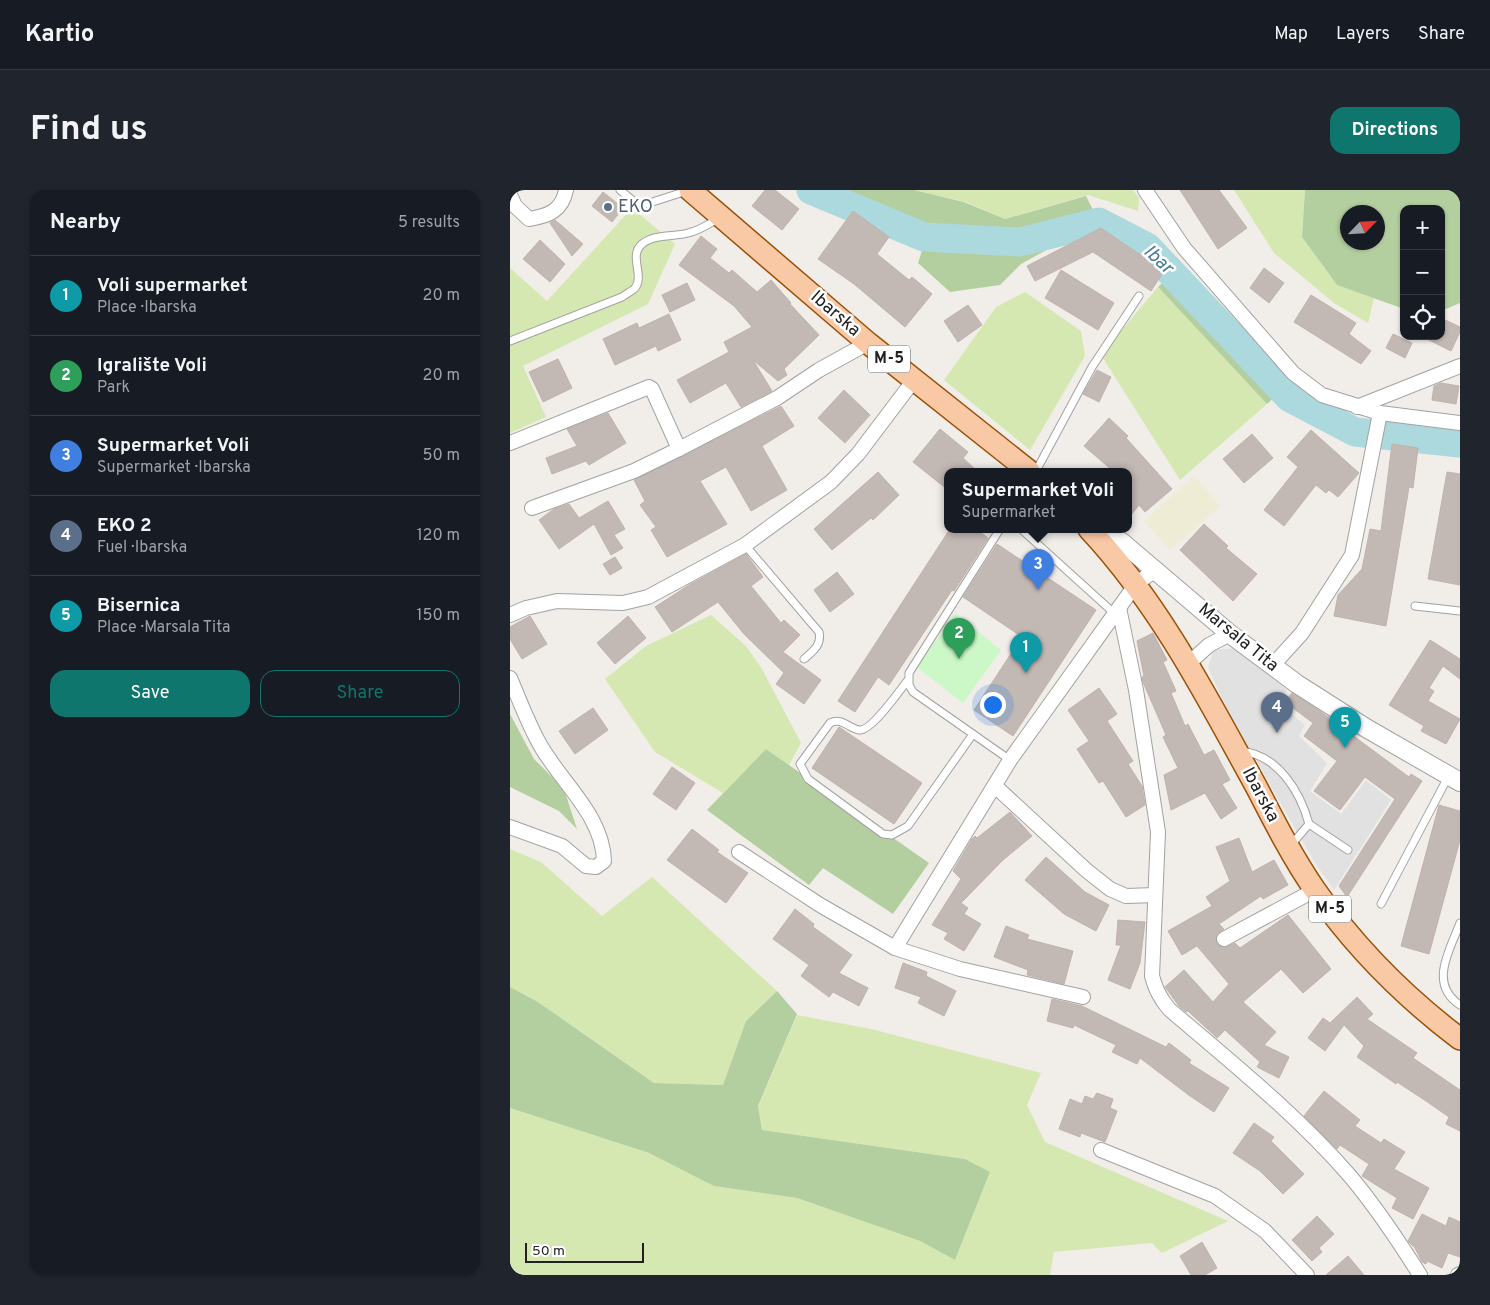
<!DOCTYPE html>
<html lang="en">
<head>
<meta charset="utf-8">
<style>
	body { margin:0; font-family:Overpass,sans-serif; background:#20242c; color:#f1f3f6 }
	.controls { position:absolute; right:15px; top:15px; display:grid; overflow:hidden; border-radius:10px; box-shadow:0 1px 4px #0004 }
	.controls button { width:45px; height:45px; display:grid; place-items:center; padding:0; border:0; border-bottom:1px solid #363941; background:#171b24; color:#f1f3f6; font:25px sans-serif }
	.compass { position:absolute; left:830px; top:15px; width:45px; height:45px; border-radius:50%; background:#171b24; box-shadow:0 1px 4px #0004; rotate:65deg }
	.scale { position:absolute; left:15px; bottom:12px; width:119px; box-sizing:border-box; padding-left:5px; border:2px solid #212121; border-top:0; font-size:14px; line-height:18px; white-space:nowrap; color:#212121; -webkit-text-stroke:4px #fff; paint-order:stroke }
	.you { position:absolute; left:482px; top:514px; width:18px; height:18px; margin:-12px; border:4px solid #fff; border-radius:50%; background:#1a73e8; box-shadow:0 0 0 8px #1a73e833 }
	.badge { display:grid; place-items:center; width:32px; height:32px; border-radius:50%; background:#0f766e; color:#fff; font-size:16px; font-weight:700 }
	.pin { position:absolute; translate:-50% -41px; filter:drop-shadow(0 1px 2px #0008) }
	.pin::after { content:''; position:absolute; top:26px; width:18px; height:15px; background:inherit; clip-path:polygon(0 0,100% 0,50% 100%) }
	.popup { position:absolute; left:434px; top:278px; width:188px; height:65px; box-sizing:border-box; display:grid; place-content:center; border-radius:10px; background:#171b24; filter:drop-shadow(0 1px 4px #0005); font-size:16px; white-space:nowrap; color:#9ea1a6 }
	.popup b { font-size:19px; color:#f1f3f6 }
	.popup::after { content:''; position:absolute; left:50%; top:100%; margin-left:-10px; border:10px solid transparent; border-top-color:#171b24 }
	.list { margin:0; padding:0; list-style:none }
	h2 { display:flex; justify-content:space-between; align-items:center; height:65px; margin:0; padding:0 20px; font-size:21px }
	h2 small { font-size:16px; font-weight:400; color:#9ea1a6 }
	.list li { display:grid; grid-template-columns:32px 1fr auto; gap:15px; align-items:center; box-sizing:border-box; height:80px; padding:0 20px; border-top:1px solid #363941 }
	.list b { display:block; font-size:19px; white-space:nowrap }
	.list p { margin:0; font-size:16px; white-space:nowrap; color:#9ea1a6 }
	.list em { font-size:16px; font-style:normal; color:#9ea1a6 }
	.actions { display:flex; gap:10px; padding:15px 20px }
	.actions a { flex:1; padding:11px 0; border:1px solid #0f766e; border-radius:15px; text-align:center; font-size:18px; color:#0f766e }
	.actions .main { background:#0f766e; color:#fff }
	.icon { flex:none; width:28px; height:28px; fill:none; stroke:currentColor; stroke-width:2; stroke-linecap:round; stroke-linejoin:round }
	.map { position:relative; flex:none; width:950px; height:1085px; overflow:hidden; border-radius:15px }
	header { display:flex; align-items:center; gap:30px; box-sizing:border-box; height:70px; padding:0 25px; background:#171b24; border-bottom:1px solid #363941 }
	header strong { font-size:24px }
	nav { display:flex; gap:28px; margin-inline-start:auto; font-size:18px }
	.intro { display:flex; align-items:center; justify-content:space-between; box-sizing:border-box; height:120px; padding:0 30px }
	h1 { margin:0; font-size:35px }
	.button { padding:12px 22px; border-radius:15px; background:#0f766e; color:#fff; font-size:18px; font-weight:700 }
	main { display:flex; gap:30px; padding:0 30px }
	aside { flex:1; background:#171b24; border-radius:15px; box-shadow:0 1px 4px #0004 }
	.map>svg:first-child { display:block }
</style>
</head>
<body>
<header>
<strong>Kartio</strong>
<nav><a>Map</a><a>Layers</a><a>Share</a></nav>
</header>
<div class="intro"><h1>Find us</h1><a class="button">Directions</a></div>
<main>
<aside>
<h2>Nearby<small>5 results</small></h2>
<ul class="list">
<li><span class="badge" style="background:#0f9aa8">1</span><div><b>Voli supermarket</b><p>Place · Ibarska</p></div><em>20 m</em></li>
<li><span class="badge" style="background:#2e9e5b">2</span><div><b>Igralište Voli</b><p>Park</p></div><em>20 m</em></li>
<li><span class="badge" style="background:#3f7fe0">3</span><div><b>Supermarket Voli</b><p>Supermarket · Ibarska</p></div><em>50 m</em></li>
<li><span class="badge" style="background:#5c6f8a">4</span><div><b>EKO 2</b><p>Fuel · Ibarska</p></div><em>120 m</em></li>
<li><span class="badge" style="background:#0f9aa8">5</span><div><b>Bisernica</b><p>Place · Marsala Tita</p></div><em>150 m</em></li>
</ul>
<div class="actions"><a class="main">Save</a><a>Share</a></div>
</aside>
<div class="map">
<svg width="950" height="1085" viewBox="0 0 950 1085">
	<rect width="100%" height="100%" fill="#f1ede8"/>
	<path fill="#efecd5" d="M684 286 710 316 660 360 634 331Z"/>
	<g fill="#d5e8b1">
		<path d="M404 0H623L629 8 628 21 578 5 495 29 456 12Z"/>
		<path d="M724 0H795L792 47 827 95 864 108 858 133 824 113 764 63Z"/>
		<path d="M122 18 165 54 138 114 13 176 36 227 0 243V78L37 111Z"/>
		<path d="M648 97 757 214 670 290 591 165Z"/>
		<path d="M515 102 571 141 575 166 520 260 434 190 486 117Z"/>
		<path d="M201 425 236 456 252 479 291 553 279 575 256 559 213 603 145 562 95 489 136 456Z"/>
		<path d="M0 659 31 672 92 726 142 687 267 801 236 831 213 895 144 893 28 812 0 797Z"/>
		<path d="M287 825 361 839 531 883 517 915 535 952 718 1031 652 1063 642 1053 544 1062 540 1085H0V918L139 963 205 996 287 1008 410 1051 445 1070 480 982 455 969 252 940 248 917Z"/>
	</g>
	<g fill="#b4cf9f" fill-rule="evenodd">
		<path d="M317 0H404L454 12 495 29 576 6 586 26 509 43 415 41Z"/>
		<path d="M795 0H950V113L931 121V19H894V119L827 95 792 47ZM838 22H868V52H838Z"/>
		<path d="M562 46 511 74 490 95 440 102 408 73 414 54 508 60Z"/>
		<path d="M657 88 767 205 757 214 648 97Z"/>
		<path d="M0 524 24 569 54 599 67 639 49 621 0 597Z"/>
		<path d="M256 559 419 673 383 724 313 678 299 695 197 620Z"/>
		<path d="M0 797 28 812 144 893 213 895 236 831 267 801 287 824 248 916 252 940 455 969 480 982 445 1070 410 1051 287 1008 204 996 139 963 0 918Z"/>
	</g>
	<path fill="#ccf8c8" d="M445 423 491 460 453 513 407 477Z"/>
	<path fill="#e1e1e1" d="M726 458 777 500 768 513 795 535 789 546 817 573 800 601 831 624 856 590 881 610 824 700 805 673 768 609 715 515 698 477 704 460Z"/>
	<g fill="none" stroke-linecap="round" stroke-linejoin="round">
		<path stroke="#abd9dd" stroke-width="29" d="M301 0 414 47 510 52 589 32 637 57 780 208 845 242 950 253"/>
	</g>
	<g fill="#c2b8b4" stroke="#c2b2ab">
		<path d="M255 0H265L289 19 272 40 242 16Z"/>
		<path d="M670 0H709L737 38 708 59Z"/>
		<path d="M93 2 113 18 102 32 82 16Z"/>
		<path d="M343 21 379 47 367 64 399 90 402 87 422 104 395 137 344 94 308 69Z"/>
		<path d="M45 30 73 54 62 66 40 33Z"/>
		<path d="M591 38 654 81 641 101 583 62 525 91 517 76Z"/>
		<path d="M191 46 207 59 200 68 219 83 222 80 247 102 261 90 281 113 280 114 309 145 274 179 277 185 268 191 243 170 262 201 231 217 216 193 180 213 167 190 219 162 214 152 242 137 224 116 169 75Z"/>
		<path d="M30 50 55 74 40 92 13 69Z"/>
		<path d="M754 78 774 93 759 113 740 98Z"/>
		<path d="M551 80 604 113 588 140 535 108Z"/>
		<path d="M177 93 185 110 160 122 152 105Z"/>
		<path d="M801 105 846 133 839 144 861 161 851 174 784 132Z"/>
		<path d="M458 115 472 135 448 152 434 131Z"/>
		<path d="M159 124 171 150 148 161 146 156 105 175 93 149 127 133 129 138Z"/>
		<path d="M931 128 950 137V142L941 161 911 146H931Z"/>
		<path d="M883 144 902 153 895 168 876 158Z"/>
		<path d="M48 169 62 198 33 212 19 182Z"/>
		<path d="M587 180 601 187 589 212 573 204Z"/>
		<path d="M931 193 949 196 946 214 922 210 924 196Z"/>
		<path d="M334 200 360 225 335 253 308 228Z"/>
		<path d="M271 216 284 236 252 256 277 300 241 321 216 277 190 291 217 334 157 367 141 340 146 337 130 315 135 311 124 290Z"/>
		<path d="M98 223 116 253 79 275 76 271 42 284 36 268 67 256 57 239Z"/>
		<path d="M599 228 618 246 616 248 662 299 635 322 629 315 618 329V281H603L574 256Z"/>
		<path d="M430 239 458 262 453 268 467 281H438V300L403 272Z"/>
		<path d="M801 240 849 283 828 307 819 300 816 303 806 295 774 336 754 320 788 277 777 267Z"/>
		<path d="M742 244 763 268 734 293 713 269Z"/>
		<path d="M882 254 908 258 903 298 899 297 876 436 824 426 828 405 852 379 860 339 871 341Z"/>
		<path d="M368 282 389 305 363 330 361 328 322 360 304 339Z"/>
		<path d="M937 282 950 284V395L918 389Z"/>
		<path d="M98 311 115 339 104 345 113 358 101 365 84 334 49 359 29 330 44 319 59 314 69 328Z"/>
		<path d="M694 334 718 356 716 358 747 384 723 411 670 360Z"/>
		<path d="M440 339H466L478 348 444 401 442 400 379 495 368 487 345 522 328 511Z"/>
		<path d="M487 354 586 420 503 546 464 520 512 447 453 407Z"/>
		<path d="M236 364 253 387 241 396 271 433 274 430 290 445 273 462 311 490 294 514 266 494 274 483 234 444 208 412 162 442 145 417 179 395Z"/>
		<path d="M105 367 112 378 100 385 93 374Z"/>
		<path d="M327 382 344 404 320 422 304 400Z"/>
		<path d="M20 426 37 454 12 469 0 449V437Z"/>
		<path d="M118 426 136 448 105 474 87 453Z"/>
		<path d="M643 443 657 470 653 472 666 501 661 503 675 536 678 534 694 565 704 560 720 590 712 594 727 618 711 629 695 603 661 620 654 585 668 578 653 547 656 545 633 492 632 487 634 486 627 451Z"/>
		<path d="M920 450 950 469V489L933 476 919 498 924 501 918 511 950 529 936 554 911 541 914 536 879 515Z"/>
		<path d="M589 498 607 524 597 531 623 571 618 574 632 596 635 615 616 627 593 591 589 593 567 559 579 551 558 520Z"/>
		<path d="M782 503 811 522 899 587 901 584 912 591 837 707 829 696 885 609 855 587 830 620 804 601 827 571 794 546 803 533 775 512Z"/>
		<path d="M83 518 98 540 65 564 49 541Z"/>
		<path d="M329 537 412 593 384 634 302 578Z"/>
		<path d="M162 577 185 593 166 620 143 604Z"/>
		<path d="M929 615 950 621V650L919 764 891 756Z"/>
		<path d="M500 622 522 646 493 670 451 713 458 718 454 724 471 734 454 761 434 749 438 743 422 735 451 689 443 681 462 649 465 646 467 648Z"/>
		<path d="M182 639 209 660 207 662 238 683 216 713 157 670Z"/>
		<path d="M729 648 742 682 764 670 778 695 753 709 751 706 709 734 714 739 706 745 707 754 714 758 725 753 730 758 778 725 821 779 793 803 771 779 733 812 766 842 754 855 779 867 769 888 747 877 750 872 715 840 707 848 678 821 676 822 669 816 655 797 674 780 703 812 719 794 687 756 672 765 658 741 702 716 696 707 720 691 706 657Z"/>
		<path d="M536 667 575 702 599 715 586 741 554 724 515 690Z"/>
		<path d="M285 719 304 734 303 737 342 765 329 783 358 798 349 816 323 802 319 807 291 786 299 775 263 749Z"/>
		<path d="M608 730 635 732 630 773 620 799 598 790 611 755H606Z"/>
		<path d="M496 736 519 745 517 749 563 761 554 794 517 785 518 780 484 767Z"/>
		<path d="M393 773 417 782 416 786 446 801 434 826 408 813 411 807 385 798Z"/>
		<path d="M847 807 863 824 857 829 907 863 903 868 950 900V941L936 934 939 927 916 911 887 892 886 894 847 867 854 856 834 835 815 861 798 848 813 828 820 833Z"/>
		<path d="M542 809 572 816 656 857 659 853 681 870 679 873 719 898 704 922 680 906 630 868 627 874 602 862 606 855 564 835 563 838 537 831Z"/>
		<path d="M814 901 850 930 845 936 871 953 874 949 895 962 884 979 919 998 903 1029 882 1018 887 1008 852 986 859 974 830 955 827 959 794 926Z"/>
		<path d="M587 903 603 909 600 918 607 921 595 952 571 943 570 947 549 939 560 909 572 914 575 906 583 909Z"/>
		<path d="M744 933 764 947 761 951 794 984 773 1004 750 981 723 963Z"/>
		<path d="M912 1024 936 1036 939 1027 950 1032V1067L938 1063 932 1078 917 1071 916 1074 912 1072 905 1058 898 1051Z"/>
		<path d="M807 1026 824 1044 809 1058 812 1062 802 1071 782 1050Z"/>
		<path d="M692 1052 707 1078 695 1085H681L670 1066Z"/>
		<path d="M838 1066 854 1085H816Z"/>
	</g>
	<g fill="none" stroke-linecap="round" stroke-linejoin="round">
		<defs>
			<g id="service">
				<path d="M110 0 127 14 133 15 177 1"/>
				<path d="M0 151 112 107C116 104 122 101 125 98 135 85 118 66 132 54 144 44 164 47 178 43 189 41 199 34 209 28"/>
				<path d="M526 281 582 177 629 106"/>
				<path d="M490 339 399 483V495L403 502 500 570"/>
				<path d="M511 339 605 424"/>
				<path d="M235 355 309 442C312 455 303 461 294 469"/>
				<path d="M905 416 950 421"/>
				<path d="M398 490C390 500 361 542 349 540 338 538 332 527 320 533L290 574 298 589 373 644 382 645 398 636 463 544"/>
				<path d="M731 561C768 565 790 601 799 634L781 655"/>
				<path d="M799 634 838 660"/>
				<path d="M871 714 938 587"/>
				<path d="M950 733C940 760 918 794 950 815"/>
			</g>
			<g id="minor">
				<path d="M635 0 674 58 783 183 812 205 870 223 950 233"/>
				<path d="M0 5 5 16 19 29C38 26 52 21 56 0"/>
				<path d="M847 217 950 176"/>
				<path d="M0 253 139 197 142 199 169 259"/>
				<path d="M22 318 124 281 169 259 267 208 309 180 358 153"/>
				<path d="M609 418 626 500 648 642 642 786C646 800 650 808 659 819 721 872 786 924 840 986 866 1017 888 1050 910 1085"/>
				<path d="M0 425 16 418 47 411 113 413 138 407 235 355 321 292 348 264 404 190"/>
				<path d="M679 473 699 455 720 444"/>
				<path d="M762 476 792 443 842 365 870 223"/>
				<path d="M0 488C9 509 17 531 28 551 48 590 93 624 94 671L86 677 76 676 52 656 0 637"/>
				<path d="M485 596 576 680 600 699 616 706 645 705"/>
				<path d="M229 662 310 715 385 758 450 779 573 807"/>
				<path d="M714 749 805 700"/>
				<path d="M385 758 500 570 626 394 645 380"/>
				<path d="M591 960 705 1006 755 1041 797 1085"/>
				<path d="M948 1085 950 1084"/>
			</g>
			<path id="tertiary" d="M592 339 613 353 720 444 787 494 856 538 950 592"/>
			<g id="primary">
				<path d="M180 0 358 153 519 281"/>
				<path d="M579 339C650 415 697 507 747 598 765 633 783 668 805 700 844 756 896 808 950 849"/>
			</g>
		</defs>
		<use href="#service" stroke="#a2a2a2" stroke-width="9"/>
		<use href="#minor" stroke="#a2a2a2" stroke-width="16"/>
		<use href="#tertiary" stroke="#a2a2a2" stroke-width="20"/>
		<use href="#primary" stroke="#995106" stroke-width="24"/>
		<use href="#service" stroke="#fff" stroke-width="7"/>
		<use href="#minor" stroke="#fff" stroke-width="14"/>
		<use href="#tertiary" stroke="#fff" stroke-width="18"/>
		<use href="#primary" stroke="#f9c8a5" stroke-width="21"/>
	</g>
	<circle fill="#5c6f8a" stroke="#fff" stroke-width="2" cx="98" cy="17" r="5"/>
	<g text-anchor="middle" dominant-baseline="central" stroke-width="5" stroke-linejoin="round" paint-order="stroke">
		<g fill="#fff" stroke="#646464" stroke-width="1">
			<rect x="358" y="155.5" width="42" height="27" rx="4"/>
			<rect x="799" y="705.5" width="42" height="27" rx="4"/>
		</g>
		<g font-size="16" font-weight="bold" fill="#212121">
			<text x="379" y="169">M-5</text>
			<text x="820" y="719">M-5</text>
		</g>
		<g font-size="18" fill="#4e5e75" stroke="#fff" text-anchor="start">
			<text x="108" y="17">EKO</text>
		</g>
		<g font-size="18" fill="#212121" stroke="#fff">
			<text transform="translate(325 124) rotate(41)">Ibarska</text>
			<text transform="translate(728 448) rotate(39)">Marsala Tita</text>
			<text transform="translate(750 605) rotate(62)">Ibarska</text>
		</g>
		<g font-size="19" font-style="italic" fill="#477b96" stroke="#fff">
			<text transform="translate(648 70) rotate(43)">Ibar</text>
		</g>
	</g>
</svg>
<div class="controls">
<button>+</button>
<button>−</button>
<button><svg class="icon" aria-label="locate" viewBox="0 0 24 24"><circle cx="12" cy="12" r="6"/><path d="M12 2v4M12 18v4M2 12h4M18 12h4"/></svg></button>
</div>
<svg class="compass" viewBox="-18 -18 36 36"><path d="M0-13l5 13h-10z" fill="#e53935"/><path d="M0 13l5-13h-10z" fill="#9ea1a6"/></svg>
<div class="scale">50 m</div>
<div class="you"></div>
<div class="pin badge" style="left:516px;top:483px;background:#0f9aa8">1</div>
<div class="pin badge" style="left:449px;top:469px;background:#2e9e5b">2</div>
<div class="pin badge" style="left:528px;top:400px;background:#3f7fe0">3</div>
<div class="popup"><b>Supermarket Voli</b>Supermarket</div>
<div class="pin badge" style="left:767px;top:543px;background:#5c6f8a">4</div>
<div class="pin badge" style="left:835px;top:558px;background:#0f9aa8">5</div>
</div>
</main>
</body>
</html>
